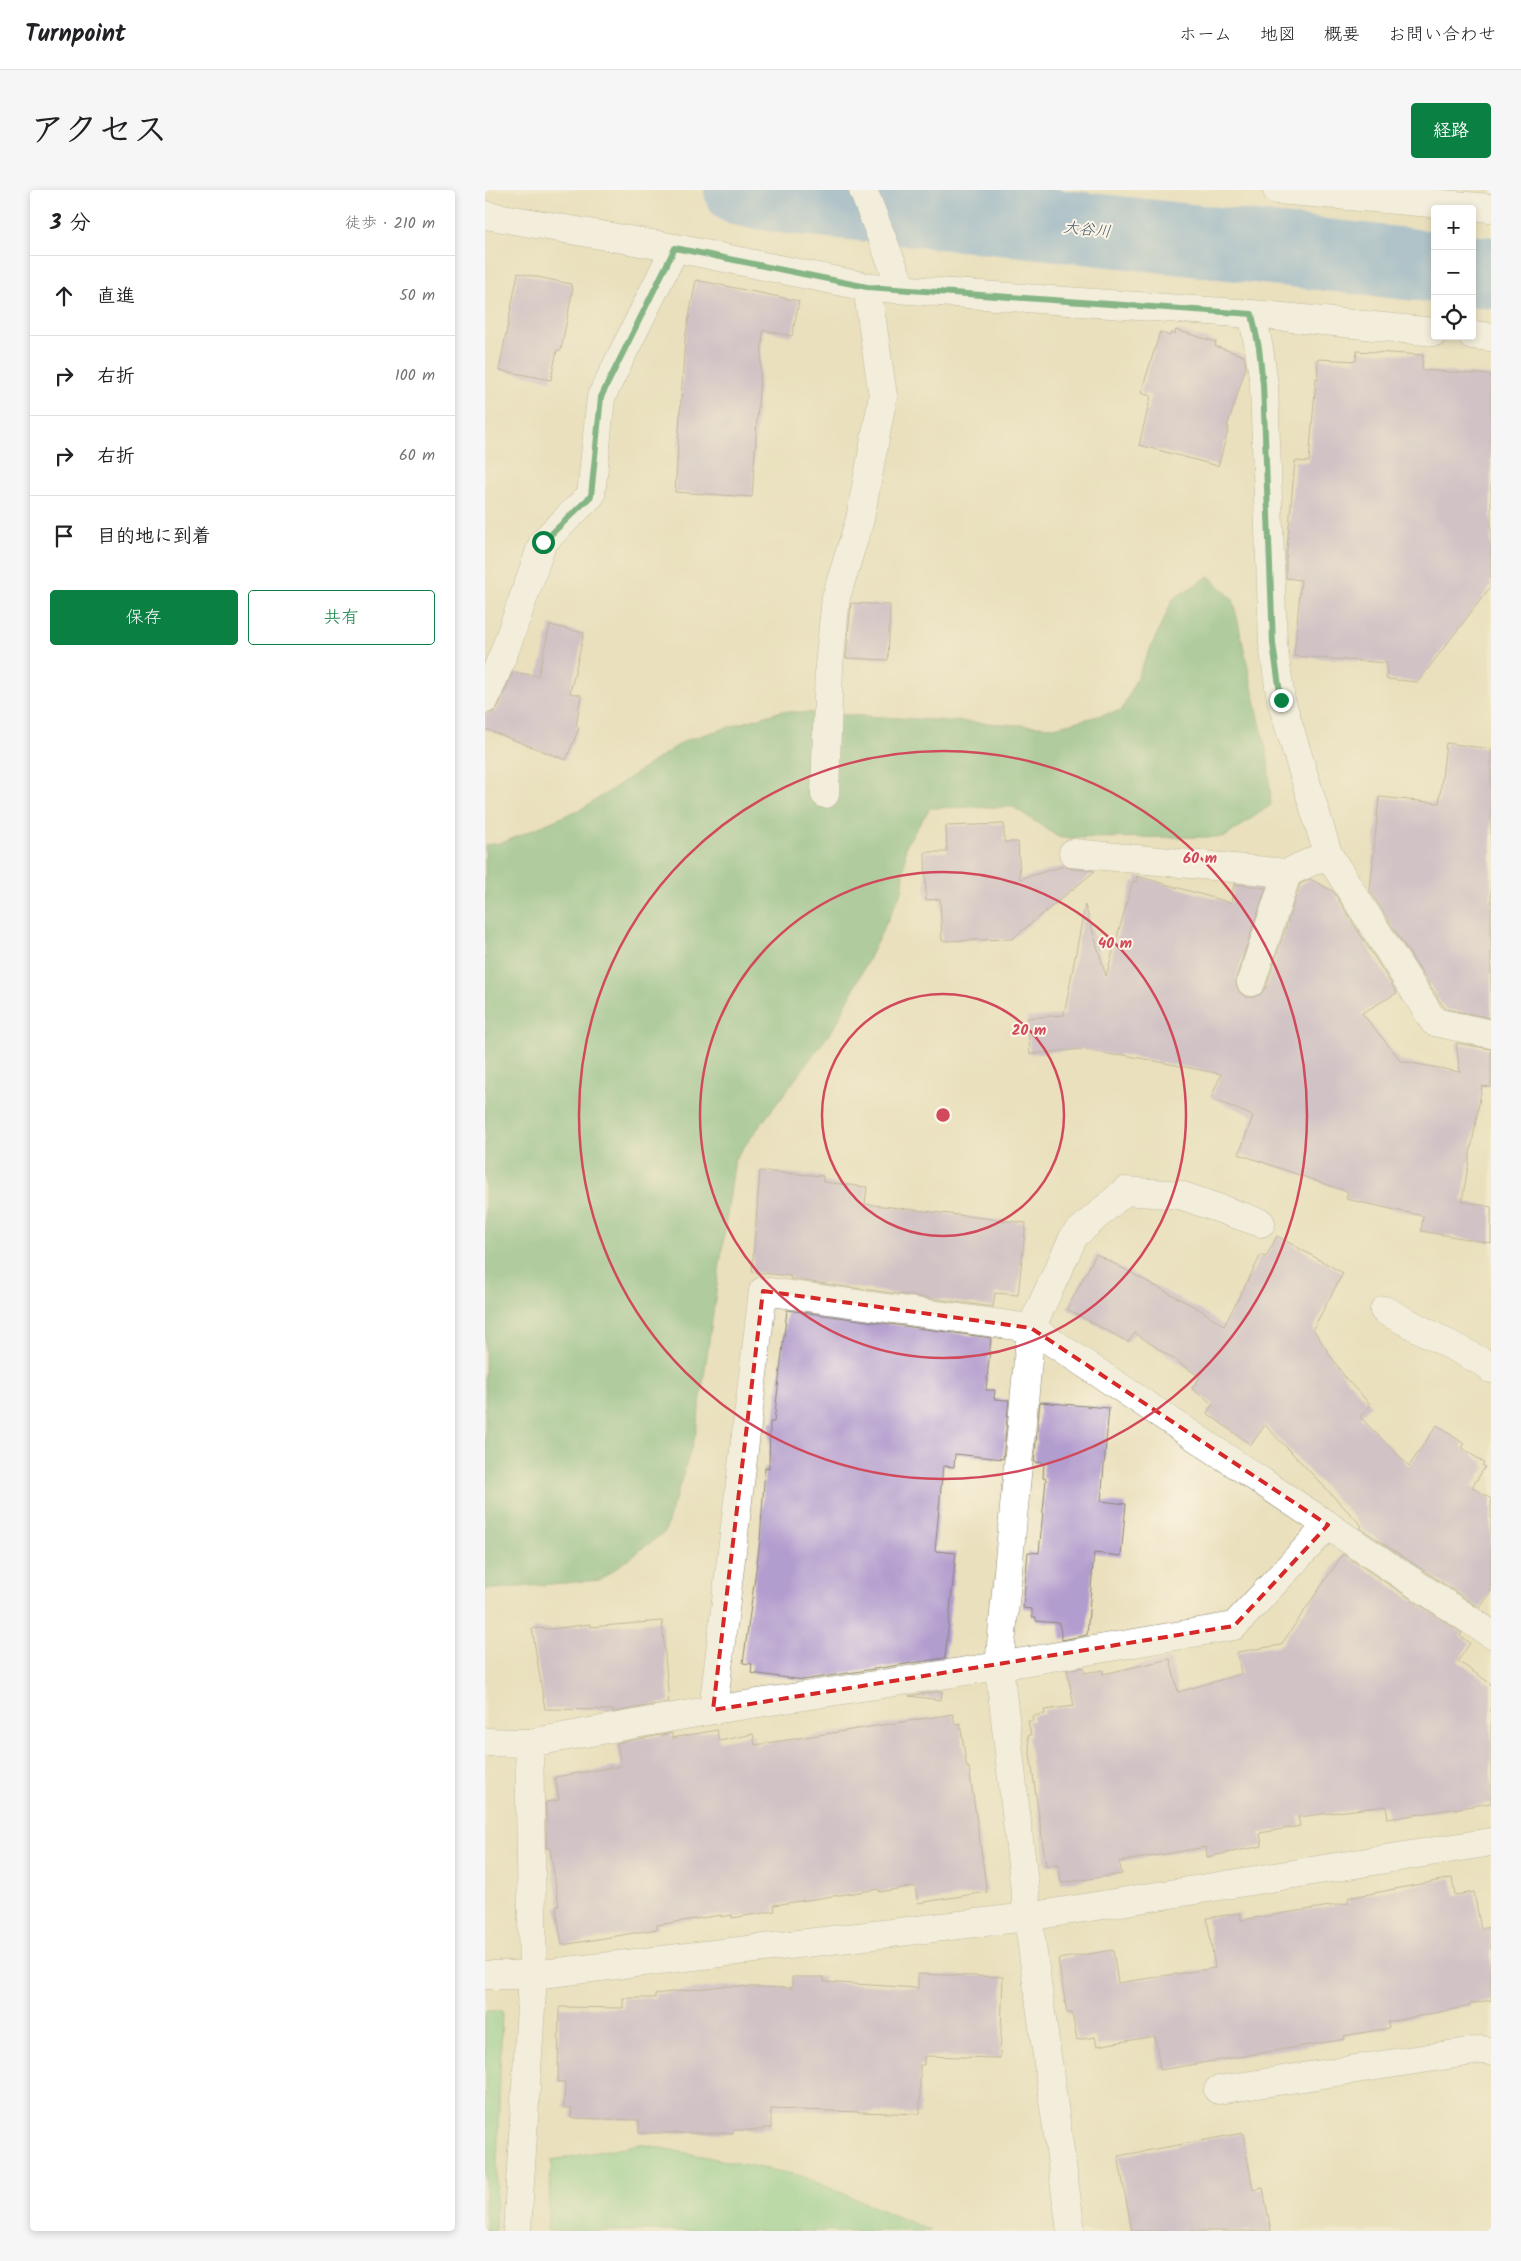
<!DOCTYPE html>
<html lang="ja">
<head>
<meta charset="utf-8">
<style>
	body { margin:0; font-family:Kalam,"Klee One",sans-serif; background:#f6f6f6; color:#202124 }
	.controls { position:absolute; right:15px; top:15px; display:grid; overflow:hidden; border-radius:5px; box-shadow:0 2px 8px #0003 }
	.controls button { width:45px; height:45px; display:grid; place-items:center; padding:0; border:0; border-bottom:1px solid #e0e0e0; background:#fff; color:#202124; font:25px sans-serif }
	.stop { position:absolute; width:15px; height:15px; margin:-11px; border:4px solid #0b8043; border-radius:50%; background:#fff }
	.stop.end { background:#0b8043; border-color:#fff; box-shadow:0 1px 5px #0008 }
	.list { margin:0; padding:0; list-style:none }
	h2 { display:flex; justify-content:space-between; align-items:center; height:65px; margin:0; padding:0 20px; font-size:21px }
	h2 small { font-size:16px; font-weight:400; color:#757577 }
	.list li { display:grid; grid-template-columns:32px 1fr auto; gap:15px; align-items:center; box-sizing:border-box; height:80px; padding:0 20px; border-top:1px solid #e0e0e0 }
	.list b { display:block; font-size:19px; white-space:nowrap }
	.list em { font-size:16px; font-style:normal; color:#757577 }
	.actions { display:flex; gap:10px; padding:15px 20px }
	.actions a { flex:1; padding:11px 0; border:1px solid #0b8043; border-radius:5px; text-align:center; font-size:18px; color:#0b8043 }
	.actions .main { background:#0b8043; color:#fff }
	.icon { flex:none; width:28px; height:28px; fill:none; stroke:currentColor; stroke-width:2; stroke-linecap:round; stroke-linejoin:round }
	.map { position:relative; flex:none; width:1006px; height:2041px; overflow:hidden; border-radius:5px }
	header { display:flex; align-items:center; gap:30px; box-sizing:border-box; height:70px; padding:0 25px; background:#fff; border-bottom:1px solid #e0e0e0 }
	header strong { font-size:24px }
	nav { display:flex; gap:28px; margin-inline-start:auto; font-size:18px }
	.intro { display:flex; align-items:center; justify-content:space-between; box-sizing:border-box; height:120px; padding:0 30px }
	h1 { margin:0; font-size:35px }
	.button { padding:12px 22px; border-radius:5px; background:#0b8043; color:#fff; font-size:18px; font-weight:700 }
	main { display:flex; gap:30px; padding:0 30px }
	aside { flex:1; background:#fff; border-radius:5px; box-shadow:0 2px 8px #0003 }
	.map>svg:first-child { display:block }
</style>
</head>
<body>
<header>
<strong>Turnpoint</strong>
<nav><a>ホーム</a><a>地図</a><a>概要</a><a>お問い合わせ</a></nav>
</header>
<div class="intro"><h1>アクセス</h1><a class="button">経路</a></div>
<main>
<aside>
<h2>3 分<small>徒歩 · 210 m</small></h2>
<ul class="list">
<li><svg class="icon" aria-label="ahead" viewBox="0 0 24 24"><path d="M12 20V5M6 11l6-6 6 6"/></svg><div><b>直進</b></div><em>50 m</em></li>
<li><svg class="icon" aria-label="right" viewBox="0 0 24 24"><path d="M7 20v-9h11M14 6l5 5-5 5"/></svg><div><b>右折</b></div><em>100 m</em></li>
<li><svg class="icon" aria-label="right" viewBox="0 0 24 24"><path d="M7 20v-9h11M14 6l5 5-5 5"/></svg><div><b>右折</b></div><em>60 m</em></li>
<li><svg class="icon" aria-label="arrive" viewBox="0 0 24 24"><path d="M6 21V4h12l-3 4 3 4H6"/></svg><div><b>目的地に到着</b></div></li>
</ul>
<div class="actions"><a class="main">保存</a><a>共有</a></div>
</aside>
<div class="map">
<svg width="1006" height="2041" viewBox="0 0 1006 2041">
	<rect width="100%" height="100%" fill="#fcf5e5"/>
	<filter id="ink" filterUnits="userSpaceOnUse"><feTurbulence type="fractalNoise" baseFrequency=".02" numOctaves="2"/><feDisplacementMap in="SourceGraphic" scale="10" xChannelSelector="R" yChannelSelector="G"/><feConvolveMatrix kernelMatrix="1 2 1 2 8 2 1 2 1" color-interpolation-filters="sRGB"/></filter>
	<filter id="wash" filterUnits="userSpaceOnUse"><feTurbulence type="fractalNoise" baseFrequency=".0096" numOctaves="4" result="noise"/><feDisplacementMap in="SourceGraphic" scale="20" xChannelSelector="R" yChannelSelector="G"/><feGaussianBlur stdDeviation="1.12" result="paint"/><feColorMatrix in="noise" values="0 0 0 0 0 0 0 0 0 0 0 0 0 0 0 0 0 1.4 0 .05"/><feComposite in="paint" operator="in"/></filter>
	<g filter="url(#wash)">
		<rect width="100%" height="100%" fill="#eae0bd"/>
		<g fill="#83cf8d" stroke="#577d5c">
			<path d="M0 1821H17L10 2041H0Z"/>
			<path d="M156 1954 317 1986 446 2041H62L67 1970Z"/>
		</g>
		<path fill="#6ab278" stroke="#4a6e52" d="M724 386 748 409 783 569 786 615 740 647 575 648 528 617 445 618 421 655 418 699 351 835 250 969 211 1243 180 1342 115 1390 0 1400V655L19 652 100 617 201 550 297 521 569 537 637 520 688 409Z"/>
		<g fill="none" stroke-linecap="round" stroke-linejoin="round">
			<g stroke="#6ba0d7" stroke-width="72">
				<path d="M255 0 303 8 535 31 950 77"/>
				<path d="M987 81 1006 83"/>
			</g>
		</g>
		<g id="blocks">
			<g fill="#b29dcf">
				<path d="M33 83 86 94V97L88 98 76 160H72L66 190 14 180Z"/>
				<path d="M211 90 314 111 307 146 278 140 267 307 190 302 200 149Z"/>
				<path d="M691 140 731 152 730 156 759 166 761 177 742 237H744L733 276 654 255 666 206 656 203 675 142 685 146 686 143 690 144Z"/>
				<path d="M872 161 938 165 937 180 1006 185V396L933 492 901 489 902 473 809 466 816 390 801 388V369L810 271 824 272 831 188 833 189 832 169 871 171Z"/>
				<path d="M366 413 405 415 403 470 361 468Z"/>
				<path d="M65 435 99 443 85 503 96 505 91 537 94 538 81 570 0 539V524L9 522 14 515 28 482 53 486Z"/>
				<path d="M961 553 1006 559V828L961 819 956 813 885 701 894 607 954 613Z"/>
				<path d="M519 634V652H533L535 689 579 676 587 679 610 681 527 749 457 751 455 709 441 710 440 662H462L461 636Z"/>
				<path d="M652 686 746 713 749 694 781 698 751 788V795L754 802 761 807H769L776 804 781 797 815 694 825 689 848 701 912 803 877 823 916 871 975 882 971 853 1006 859V897L997 896 977 1011 1006 1017V1053L936 1041 938 1026 861 1009 863 1002 754 964 768 926 726 908 736 884 634 864V866L597 859 545 864 542 828 579 825 600 715 621 786 648 691 651 692Z"/>
				<path d="M275 981 338 986V992L382 997 380 1014 541 1033 533 1105 510 1103 508 1117 305 1089 306 1086 267 1082Z"/>
				<path d="M792 1046 858 1083 828 1139 861 1189 886 1215 875 1227 924 1276 952 1235 979 1254 976 1257 999 1273 997 1275 1000 1277 987 1297 1006 1309V1401L995 1418 875 1338 877 1336 780 1235 766 1255 722 1223 728 1214 707 1199 715 1187 650 1143 643 1152 582 1119 611 1064 719 1122 739 1136 776 1065 781 1067Z"/>
				<path d="M302 1120 506 1148 501 1200H510L509 1209 524 1210 518 1269 470 1264 469 1277 458 1276 450 1361 471 1363 460 1468 318 1490 266 1483 267 1474 258 1473 275 1351 280 1277 284 1278 285 1232H289Z"/>
				<path d="M555 1212 624 1218 616 1311 641 1314 636 1366 609 1363 602 1445 577 1450 574 1433 551 1431V1427H547V1419L538 1418 543 1362 554 1363 561 1289 558 1288 559 1273 549 1272Z"/>
				<path d="M858 1364 977 1443 975 1446 985 1453 973 1471 1006 1494V1613L903 1629 901 1616 813 1627 815 1636 775 1643 777 1656 722 1667 721 1657 634 1672 637 1684 576 1693 574 1674 561 1676 545 1563 543 1546 546 1545 543 1531H548L547 1526 560 1524 559 1520 589 1516 582 1480 599 1477V1483L618 1480V1484L685 1469 693 1502 756 1484 752 1462 796 1455Z"/>
				<path d="M177 1431 184 1512 128 1522V1520L60 1519 47 1438 66 1439 105 1434V1437Z"/>
				<path d="M457 1501 456 1510 424 1506Z"/>
				<path d="M468 1524 470 1534 475 1533 482 1578 484 1577 502 1702 433 1713 430 1696 394 1702V1699L289 1715 290 1721 247 1728V1725L236 1727V1725L172 1735 173 1739 77 1755 71 1717 74 1716 65 1658H61V1612L74 1610 70 1587 136 1576 132 1553 187 1543V1548L232 1540 234 1551 268 1544 270 1555Z"/>
				<path d="M967 1688 970 1705 989 1702 996 1739 1006 1737V1810L985 1814V1816L903 1832 904 1838 859 1846 860 1849 675 1880 670 1846 612 1856 610 1847 592 1850 587 1823H582L573 1769 628 1760 633 1793 730 1778 722 1728 755 1723 756 1730 864 1713 863 1708Z"/>
				<path d="M433 1784 518 1787 515 1868 439 1866V1875H435V1924L286 1919V1938H278V1940H249L248 1943H154V1930L86 1928 87 1918H79L80 1892H73L74 1817 138 1818V1808H170V1804L237 1796 307 1798V1787H339V1792L433 1798Z"/>
				<path d="M758 1943 768 2000 778 1998 786 2041H647L633 1966Z"/>
			</g>
		</g>
	</g>
	<g filter="url(#ink)">
		<use href="#blocks" fill-opacity="0" stroke="#8a8674" stroke-width="1"/>
		<g fill="none" stroke-linecap="round" stroke-linejoin="round">
			<defs>
				<g id="street">
					<path d="M378 0 417 99"/>
					<path d="M792 0 1006 18"/>
					<path d="M0 25 190 58 382 97 767 124 950 142"/>
					<path d="M767 124 774 158 779 195 788 454 796 510 843 664 949 832 1006 844"/>
					<path d="M987 145 1006 147"/>
					<path d="M0 509 20 460 58 352 106 305 116 207 190 58"/>
					<path d="M340 604 344 476 351 407 375 329 398 206 382 97"/>
					<path d="M588 663 802 683 843 664"/>
					<path d="M766 792 802 683"/>
					<path d="M899 1120 1003 1175 1006 1179"/>
					<path d="M228 1520 278 1101 546 1138 1006 1444"/>
					<path d="M0 1552 44 1553 228 1520 514 1476 749 1436 843 1335"/>
					<path d="M0 1785H48L543 1727 1006 1652"/>
					<path d="M733 1900 996 1860 1006 1861"/>
					<path d="M32 2041 48 1785 44 1553"/>
					<path d="M586 2041 543 1727 514 1476 546 1138 589 1046 640 1001 695 1005 776 1033"/>
				</g>
			</defs>
			<use href="#street" stroke="#8a8674" stroke-width="29"/>
			<use href="#street" stroke="#fff" stroke-width="28"/>
		</g>
	</g>
	<g fill="none" stroke-linecap="round" stroke-linejoin="round" filter="url(#ink)">
		<path stroke="#0b8043" stroke-width="6" d="M58 352 106 306 116 207 190 58 382 97 767 124 774 158 778 194 788 454 796 510"/>
	</g>
	<path d="M0 0H1006V2041H0ZM278 1101 546 1138 843 1335 749 1436 228 1520Z" fill="#eae0bd" fill-opacity=".55" fill-rule="evenodd"/>
	<path fill="none" stroke="#d62828" stroke-width="4" stroke-dasharray="10 6" stroke-linejoin="round" d="M278 1101 546 1138 843 1335 749 1436 228 1520Z"/>
	<g fill="none" stroke="#d1495b" stroke-width="2.5">
		<circle cx="458" cy="925" r="121"/>
		<circle cx="458" cy="925" r="243"/>
		<circle cx="458" cy="925" r="364"/>
	</g>
	<g text-anchor="middle" dominant-baseline="central" stroke-width="4" stroke-linejoin="round" paint-order="stroke">
		<g font-size="16" font-style="italic" fill="#455a70" stroke="#fcf5e5">
			<text transform="translate(602 40) rotate(6)">大谷川</text>
		</g>
	</g>
	<circle cx="458" cy="925" r="8" fill="#d1495b" stroke="#fcf5e5" stroke-width="2.5"/>
	<g font-size="15" text-anchor="middle" font-weight="bold" fill="#d1495b" stroke="#fcf5e5" stroke-width="4" stroke-linejoin="round" paint-order="stroke">
		<text x="715" y="673">60 m</text>
		<text x="630" y="758">40 m</text>
		<text x="544" y="845">20 m</text>
	</g>
</svg>
<div class="controls">
<button>+</button>
<button>−</button>
<button><svg class="icon" aria-label="locate" viewBox="0 0 24 24"><circle cx="12" cy="12" r="6"/><path d="M12 2v4M12 18v4M2 12h4M18 12h4"/></svg></button>
</div>
<div class="stop" style="left:58px;top:352px"></div>
<div class="stop end" style="left:796px;top:510px"></div>
</div>
</main>
</body>
</html>
